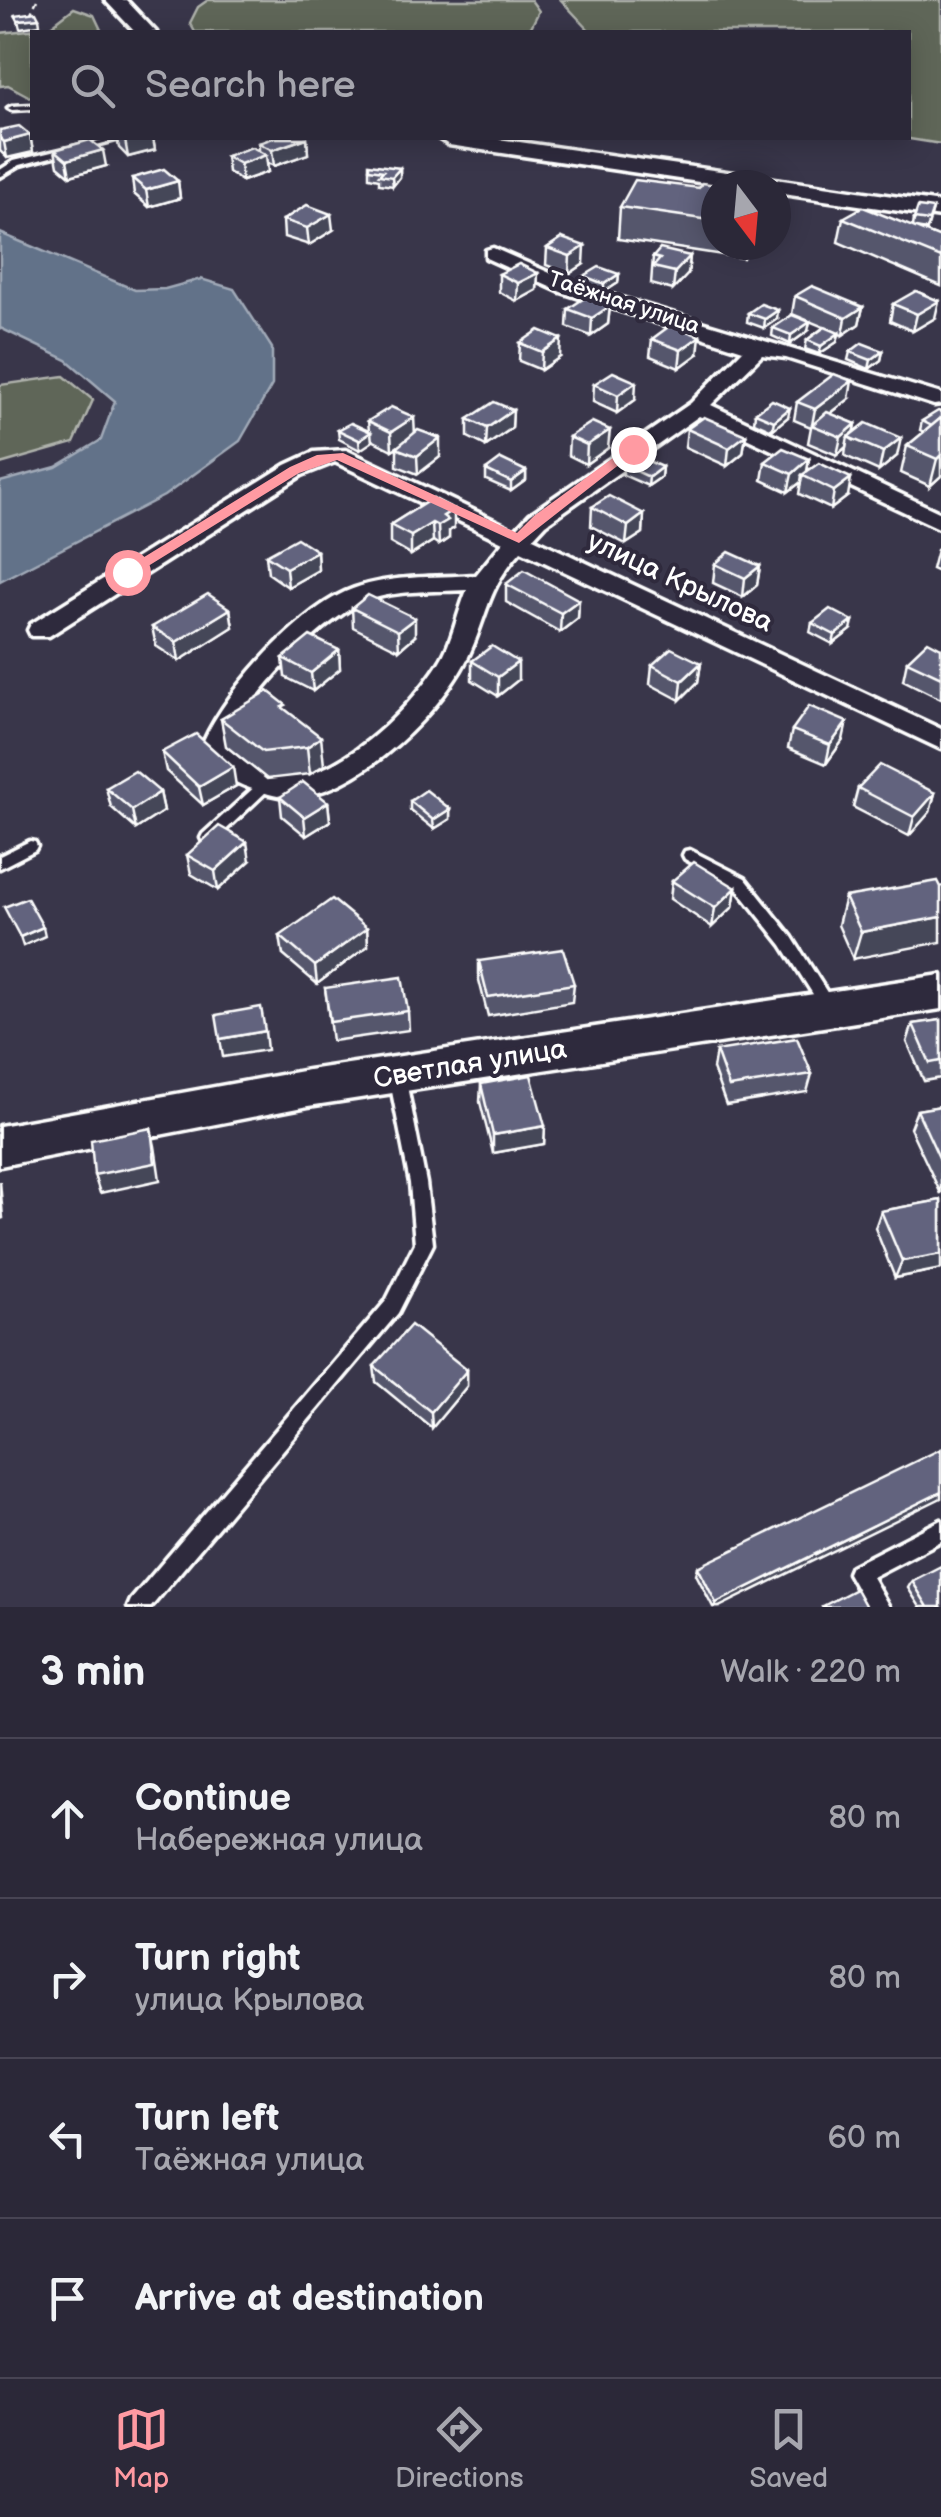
<!DOCTYPE html>
<html lang="en">
<head>
<meta charset="utf-8">
<style>
	body { margin:0; font-family:"Balsamiq Sans",sans-serif; background:#333040; color:#f1f3f6 }
	.compass { position:absolute; left:701px; top:170px; width:90px; height:90px; border-radius:50%; background:#2b2838; box-shadow:0 5px 25px #0003; rotate:164deg }
	.stop { position:absolute; width:30px; height:30px; margin:-22px; border:8px solid #ff9aa2; border-radius:50%; background:#fff }
	.stop.end { background:#ff9aa2; border-color:#fff; box-shadow:0 2px 10px #0008 }
	.list { margin:0; padding:0; list-style:none }
	h2 { display:flex; justify-content:space-between; align-items:center; height:130px; margin:0; padding:0 40px; font-size:42px }
	h2 small { font-size:32px; font-weight:400; color:#a6a6ae }
	.list li { display:grid; grid-template-columns:65px 1fr auto; gap:30px; align-items:center; box-sizing:border-box; height:160px; padding:0 40px; border-top:2px solid #474453 }
	.list b { display:block; font-size:38px; white-space:nowrap }
	.list p { margin:0; font-size:32px; white-space:nowrap; color:#a6a6ae }
	.list em { font-size:32px; font-style:normal; color:#a6a6ae }
	.icon { flex:none; width:55px; height:55px; fill:none; stroke:currentColor; stroke-width:2; stroke-linecap:round; stroke-linejoin:round }
	.map { position:relative; flex:none; width:941px; height:1607px; overflow:hidden }
	.search { position:absolute; background:#2b2838; box-shadow:0 5px 25px #0003; left:30px; right:30px; top:30px; height:110px; display:flex; align-items:center; gap:25px; box-sizing:border-box; padding:0 35px; border-radius:0px; color:#a6a6ae; font-size:38px }
	.sheet { height:770px; background:#2b2838 }
	nav { display:flex; justify-content:space-around; align-items:center; box-sizing:border-box; height:140px; border-top:2px solid #474453; background:#2b2838; font-size:28px; color:#a6a6ae }
	nav a { display:grid; justify-items:center; gap:5px }
	nav .on { color:#ff9aa2 }
	.map>svg:first-child { display:block }
</style>
</head>
<body>
<div class="map">
<svg width="941" height="1607" viewBox="0 0 941 1607">
	<rect width="100%" height="100%" fill="#39364a"/>
	<filter id="ink" filterUnits="userSpaceOnUse"><feTurbulence type="fractalNoise" baseFrequency=".01" numOctaves="2"/><feDisplacementMap in="SourceGraphic" scale="20" xChannelSelector="R" yChannelSelector="G"/><feConvolveMatrix kernelMatrix="1 2 1 2 8 2 1 2 1" color-interpolation-filters="sRGB"/></filter>
	<g filter="url(#ink)">
		<g fill="#5f6659" stroke="#afb2ac" stroke-width="2.5">
			<path d="M208 0H531L539 11 531 27 522 32H195L190 23 198 7Z"/>
			<path d="M561 0H941V144L903 138H908V32H591Z"/>
			<path d="M74 8 94 15 102 32H32V98L8 85 0 86V33L48 28Z"/>
			<path d="M64 376 93 400 74 443 0 464V385Z"/>
		</g>
		<path fill="#627289" stroke="#a1aab8" stroke-width="2.5" d="M0 233 135 290 165 289 201 279 234 289 272 348V385L240 441 164 496 0 581V482L56 467 101 440 115 401 67 360 0 328Z"/>
		<g fill="none" stroke-linecap="round" stroke-linejoin="round">
			<defs>
				<g id="lane">
					<path d="M32 105V109L12 110 8 108 12 106Z"/>
					<path d="M111 138H123L20 165 0 177V170L14 161Z"/>
					<path d="M263 782 270 787 268 790 213 842H203L201 838 203 834 258 784Z"/>
					<path d="M30 841 35 842 37 846 35 850 0 868V856Z"/>
					<path d="M690 850 745 878 792 937 833 1002 836 1006 833 1010 828 1012 823 1010 782 945 735 886 685 859 683 855 685 851Z"/>
					<path d="M397 1069 403 1071 405 1076 426 1183 433 1244 430 1250 398 1313 151 1607H128L131 1600 386 1301 415 1243 410 1183 389 1076 391 1071Z"/>
					<path d="M941 1520V1541L872 1577 889 1607H867L848 1573 851 1566Z"/>
				</g>
				<path id="street" d="M493 248 575 284 941 394V404L934 405 786 358 762 355 711 405 941 513V529L699 416 546 524 533 538 941 729V749L521 551C486 589 488 616 467 659 438 716 340 815 269 794 243 787 215 776 200 751 218 699 294 615 345 592 385 574 434 578 476 575L503 542 335 462 302 475 49 636H31L28 630 31 624 286 465 314 452 346 450 515 530 530 514 691 403 743 350 561 292 486 258V250ZM467 590C457 614 453 641 439 663 410 709 333 788 273 776 254 772 242 760 227 748 242 702 317 624 361 603 392 589 434 592 467 590Z"/>
				<g id="secondary">
					<path d="M105 0H126L156 32H135Z"/>
					<path d="M438 138H491L941 203V217L776 193V185H719L449 145Z"/>
					<path d="M941 975V1009L308 1106 0 1166V1126L308 1070Z"/>
				</g>
			</defs>
			<use href="#lane" stroke="#fff" stroke-width="7"/>
			<use href="#street" stroke="#fff" stroke-width="7"/>
			<use href="#secondary" stroke="#fff" stroke-width="7"/>
			<path stroke="#fff" stroke-width="2.5" stroke-dasharray="6 5" stroke-linecap="butt" d="M30 15 37 0"/>
			<use href="#lane" fill="#2f2a3d" fill-rule="evenodd"/>
			<use href="#street" fill="#2f2a3d" fill-rule="evenodd"/>
			<use href="#secondary" fill="#2f2a3d" fill-rule="evenodd"/>
		</g>
		<g fill="#54566c" stroke="#fff" stroke-width="2.5">
			<path d="M0 130 30 135 33 152 7 158 0 151Z"/>
			<path d="M117 138H153L155 150 128 157 119 148Z"/>
			<path d="M307 138 308 154 274 166 267 163 268 172 242 181 228 172 226 156 259 152V143Z"/>
			<path d="M55 150 106 166 70 176 58 166Z"/>
			<path d="M400 168V177L393 186 379 184V179L369 177V169Z"/>
			<path d="M132 178 178 181 180 198 149 207 134 194Z"/>
			<path d="M716 185V245H748L743 258 618 239 620 207Z"/>
			<path d="M933 209 927 230 915 228 941 238V286L838 242 843 218 913 227 914 219Z"/>
			<path d="M283 220 333 230 309 245 284 237Z"/>
			<path d="M562 238 584 264 569 274 546 265 547 248Z"/>
			<path d="M690 256 688 274 673 290 651 284 653 257Z"/>
			<path d="M538 273 537 290 517 301 499 292V274Z"/>
			<path d="M619 274 618 283 604 292 584 285V276Z"/>
			<path d="M795 296 863 307 859 324 843 335 839 334 837 342 819 354 805 349 807 340 824 327 792 314Z"/>
			<path d="M893 304 935 318 913 331 890 321Z"/>
			<path d="M610 306 608 324 591 336 567 327 568 309Z"/>
			<path d="M748 313 777 319 764 328 747 322Z"/>
			<path d="M773 328 808 331 790 344 772 336Z"/>
			<path d="M652 339 698 354 679 368 650 356Z"/>
			<path d="M520 343 560 357 541 370 519 361Z"/>
			<path d="M883 351 881 360 869 369 848 360 850 352Z"/>
			<path d="M594 384 635 400 617 413 593 402Z"/>
			<path d="M849 399 830 414 856 424 854 433 897 456 879 471 845 456 846 447 837 455 808 443 811 427 794 420 797 402Z"/>
			<path d="M513 410 512 428 486 446 468 437V419Z"/>
			<path d="M941 412V476L930 486 901 473 907 446 924 432 920 430 922 421Z"/>
			<path d="M755 413 788 417 772 430 754 422Z"/>
			<path d="M368 421 415 433 440 457 418 474 397 466V447L392 450 372 440 360 450 339 439 338 430 369 431Z"/>
			<path d="M687 429 746 435 743 453 727 466 685 447Z"/>
			<path d="M569 437 608 448 586 464 568 455Z"/>
			<path d="M809 459 807 471 848 496 831 509 799 494 801 482 788 492 762 480 765 462Z"/>
			<path d="M623 465 662 467 661 477 648 486 623 475Z"/>
			<path d="M486 470 526 471V480L511 491 486 480Z"/>
			<path d="M433 498 454 528 449 531V538L439 545 433 541 411 555 390 543V525Z"/>
			<path d="M592 507 644 514 643 533 626 544 591 526Z"/>
			<path d="M941 547V573L932 569 937 550Z"/>
			<path d="M317 551 318 570 288 587 268 573 266 555Z"/>
			<path d="M715 564 760 566 757 585 743 597 713 583Z"/>
			<path d="M506 584 579 600 578 618 560 632 506 602Z"/>
			<path d="M352 608 415 636 399 650 353 627Z"/>
			<path d="M230 609 233 627 179 661 156 646 152 627Z"/>
			<path d="M812 623 851 630 833 644 810 632Z"/>
			<path d="M941 648V699L903 680 907 661Z"/>
			<path d="M339 650 340 669 313 691 285 677 283 658Z"/>
			<path d="M472 661 518 680 498 696 472 680Z"/>
			<path d="M701 663 698 682 680 700 650 684 652 665Z"/>
			<path d="M287 711 324 765 310 774 267 779 226 746 221 719Z"/>
			<path d="M792 730 843 740 826 764 788 748Z"/>
			<path d="M162 752 236 786 203 805 166 771Z"/>
			<path d="M106 788 160 792 164 811 136 829 111 807Z"/>
			<path d="M858 788 935 793 930 812 909 836 853 807Z"/>
			<path d="M280 797 328 802 330 821 306 836 282 816Z"/>
			<path d="M410 801 450 809V819L434 829 410 810Z"/>
			<path d="M187 855 250 861 218 890 191 874Z"/>
			<path d="M672 881 736 888 733 907 712 927 670 899Z"/>
			<path d="M941 887 853 959 838 925 845 897Z"/>
			<path d="M367 928 368 946 317 984 283 955 280 936Z"/>
			<path d="M479 961 574 984 572 1002 488 1016 479 980Z"/>
			<path d="M325 988 408 1011 409 1030 332 1041Z"/>
			<path d="M941 1020V1078L924 1081 907 1042 913 1024Z"/>
			<path d="M716 1051 812 1074 807 1092 726 1105 713 1069Z"/>
			<path d="M481 1084 545 1126 544 1144 493 1153 480 1102Z"/>
			<path d="M941 1106V1194L910 1128 917 1110Z"/>
			<path d="M941 1200V1269L895 1278 875 1228 881 1211Z"/>
			<path d="M374 1366 467 1370V1386L432 1428 376 1382Z"/>
			<path d="M698 1567 719 1607H713L696 1574Z"/>
			<path d="M912 1581 941 1607H920L908 1588Z"/>
		</g>
		<g fill="#454658" stroke="#fff" stroke-width="2.5">
			<path d="M39 18 40 25 20 28 18 20Z"/>
			<path d="M30 135 33 152 7 158 4 142Z"/>
			<path d="M138 138H153L155 150 128 157 125 140Z"/>
			<path d="M307 138 308 154 274 166 272 150Z"/>
			<path d="M103 150 106 166 70 176 67 160Z"/>
			<path d="M266 155 268 172 242 181 240 164Z"/>
			<path d="M400 168V177L393 186 392 177Z"/>
			<path d="M178 181 180 198 149 207 146 190Z"/>
			<path d="M331 214 333 230 309 245 307 228Z"/>
			<path d="M585 246 584 264 569 274 570 256Z"/>
			<path d="M690 256 688 274 673 290 675 272Z"/>
			<path d="M538 273 537 290 517 301 518 283Z"/>
			<path d="M619 274 618 283 604 292V284Z"/>
			<path d="M939 301 935 318 913 331 917 314Z"/>
			<path d="M610 306 608 324 591 336 592 318Z"/>
			<path d="M863 307 859 324 843 335 846 318Z"/>
			<path d="M778 310 777 319 764 328 765 319Z"/>
			<path d="M810 322 808 331 790 344 791 335Z"/>
			<path d="M839 333 837 342 819 354 821 346Z"/>
			<path d="M700 336 698 354 679 368 681 350Z"/>
			<path d="M561 339 560 357 541 370 542 352Z"/>
			<path d="M883 351 881 360 869 369 871 360Z"/>
			<path d="M852 381 849 399 814 426 812 425 815 409Z"/>
			<path d="M636 382 635 400 617 413 618 395Z"/>
			<path d="M790 408 788 417 772 430 774 421Z"/>
			<path d="M513 410 512 428 486 446 487 428Z"/>
			<path d="M414 417 415 436 392 450 391 432Z"/>
			<path d="M856 424 853 440 848 437 846 447 837 455 841 437Z"/>
			<path d="M610 430 608 448 586 464 587 445Z"/>
			<path d="M371 432 372 442 360 450 359 440Z"/>
			<path d="M746 435 743 453 727 466 729 448Z"/>
			<path d="M440 438V457L418 474 417 456Z"/>
			<path d="M901 438 897 456 879 471 883 452Z"/>
			<path d="M941 455V476L930 486 937 459Z"/>
			<path d="M809 459 806 477 802 475 801 482 788 492 792 474Z"/>
			<path d="M662 467 661 477 648 486 649 477Z"/>
			<path d="M526 471V480L511 491V482Z"/>
			<path d="M851 478 848 496 831 509 834 491Z"/>
			<path d="M454 509V528L449 531V538L439 545 438 526 443 516Z"/>
			<path d="M644 514 643 533 626 544 628 526Z"/>
			<path d="M432 523 433 541 411 555V536Z"/>
			<path d="M317 551 318 570 288 587 286 568Z"/>
			<path d="M760 566 757 585 743 597 745 578Z"/>
			<path d="M579 600 578 618 560 632 561 613Z"/>
			<path d="M230 609 233 627 179 661 176 642Z"/>
			<path d="M415 618V636L399 650 398 631Z"/>
			<path d="M853 621 851 630 833 644 835 635Z"/>
			<path d="M339 650 340 669 313 691 311 673Z"/>
			<path d="M518 662V680L498 696V677Z"/>
			<path d="M701 663 698 682 680 700 682 681Z"/>
			<path d="M847 722 843 740 826 764 830 745Z"/>
			<path d="M321 737 324 765 310 774 307 747Z"/>
			<path d="M233 767 236 786 203 805 199 787Z"/>
			<path d="M160 792 164 811 136 829 132 810Z"/>
			<path d="M935 793 930 812 909 836 914 817Z"/>
			<path d="M328 802 330 821 306 836 304 817Z"/>
			<path d="M450 809V819L434 829 433 820Z"/>
			<path d="M247 842 250 861 218 890 215 871Z"/>
			<path d="M736 888 733 907 712 927 715 908Z"/>
			<path d="M941 917V942L853 959 861 932Z"/>
			<path d="M43 927 45 936 23 946 20 937Z"/>
			<path d="M367 928 368 946 317 984 315 966Z"/>
			<path d="M265 1031 267 1050 223 1057 220 1039Z"/>
			<path d="M545 1126 544 1144 493 1153V1135Z"/>
			<path d="M151 1128 155 1146 160 1180 100 1193 94 1175Z"/>
			<path d="M0 1181 3 1218 0 1219Z"/>
			<path d="M941 1254V1269L895 1278 902 1261Z"/>
			<path d="M467 1370V1386L432 1428 431 1412Z"/>
			<path d="M941 1492V1498L719 1607H715L716 1603Z"/>
		</g>
		<g fill="#62647e" stroke="#fff" stroke-width="2.5">
			<path d="M36 12 39 18 18 20 15 15Z"/>
			<path d="M19 126 30 135 4 142 0 138V130Z"/>
			<path d="M273 138H306L272 150 259 143Z"/>
			<path d="M90 140 103 150 67 160 55 150Z"/>
			<path d="M252 147 266 155 240 164 226 156Z"/>
			<path d="M369 164 400 168 392 177 379 175 383 171 369 169Z"/>
			<path d="M164 169 178 181 146 190 132 178Z"/>
			<path d="M635 180 699 188 702 183 718 185H716V221L620 207Z"/>
			<path d="M307 205 331 214 307 228 283 220Z"/>
			<path d="M863 207 941 238V258L843 218Z"/>
			<path d="M918 207 933 209 929 221 914 219Z"/>
			<path d="M562 238 585 246 570 256 547 248Z"/>
			<path d="M660 249 690 256 675 272 653 267 660 259 653 257Z"/>
			<path d="M519 264 538 273 518 283 499 274Z"/>
			<path d="M599 267 619 274 604 284 584 276Z"/>
			<path d="M812 286 863 307 846 318 795 296Z"/>
			<path d="M916 291 939 301 917 314 893 304Z"/>
			<path d="M586 297 610 306 592 318 568 309Z"/>
			<path d="M761 304 778 310 765 319 748 313Z"/>
			<path d="M792 315 810 322 791 335 773 328Z"/>
			<path d="M671 325 700 336 681 350 652 339Z"/>
			<path d="M825 327 839 333 821 346 807 340Z"/>
			<path d="M539 330 561 339 542 352 520 343Z"/>
			<path d="M862 343 883 351 871 360 850 352Z"/>
			<path d="M613 372 636 382 618 395 594 384Z"/>
			<path d="M834 374 852 381 815 409 797 402Z"/>
			<path d="M772 400 790 408 774 421 755 413Z"/>
			<path d="M494 402 513 410 487 428 468 419Z"/>
			<path d="M391 407 414 417 391 432 368 421Z"/>
			<path d="M938 411 941 412V418L932 426 922 421Z"/>
			<path d="M827 412 856 424 841 437 812 425Z"/>
			<path d="M704 417 746 435 729 448 687 429Z"/>
			<path d="M941 418V455L937 459 907 446Z"/>
			<path d="M592 422 610 430 587 445 569 437Z"/>
			<path d="M351 423 371 432 359 440 338 430Z"/>
			<path d="M866 423 901 438 883 452 848 437Z"/>
			<path d="M418 430 440 438 417 456 396 448Z"/>
			<path d="M783 448 809 459 792 474 765 462Z"/>
			<path d="M637 456 662 467 649 477 623 465Z"/>
			<path d="M501 459 526 471 511 482 486 470Z"/>
			<path d="M819 463 851 478 834 491 802 475Z"/>
			<path d="M609 496 644 514 628 526 592 507Z"/>
			<path d="M433 498 454 509 443 516 448 520 438 526 432 523 411 536 390 525Z"/>
			<path d="M297 538 317 551 286 568 266 555Z"/>
			<path d="M729 552 760 566 745 578 715 564Z"/>
			<path d="M524 570 579 600 561 613 506 584Z"/>
			<path d="M208 594 230 609 176 642 152 627Z"/>
			<path d="M368 595 415 618 398 631 352 608Z"/>
			<path d="M830 609 853 621 835 635 812 623Z"/>
			<path d="M310 636 339 650 311 673 283 658Z"/>
			<path d="M928 641 941 648V677L907 661Z"/>
			<path d="M492 646 518 662 498 677 472 661Z"/>
			<path d="M671 648 701 663 682 681 652 665Z"/>
			<path d="M268 691 286 705 282 707 321 737 307 747 263 752 221 719Z"/>
			<path d="M809 706 847 722 830 745 792 730Z"/>
			<path d="M196 734 233 767 199 787 162 752Z"/>
			<path d="M880 765 935 793 914 817 858 788Z"/>
			<path d="M135 771 160 792 132 810 106 788Z"/>
			<path d="M303 782 328 802 304 817 280 797Z"/>
			<path d="M426 790 450 809 433 820 410 801Z"/>
			<path d="M219 826 247 842 215 871 187 855Z"/>
			<path d="M694 862 736 888 715 908 672 881Z"/>
			<path d="M938 881 941 887V917L861 932 845 897Z"/>
			<path d="M27 898 43 927 20 937 4 907Z"/>
			<path d="M332 899 367 928 315 966 280 936Z"/>
			<path d="M563 949 574 984 488 997 479 961Z"/>
			<path d="M402 977 408 1011 330 1022 325 988Z"/>
			<path d="M261 1007 265 1031 220 1039 216 1015Z"/>
			<path d="M941 1020V1061L930 1063 913 1024Z"/>
			<path d="M797 1038 812 1074 729 1087 716 1051Z"/>
			<path d="M531 1075 545 1126 493 1135 481 1084Z"/>
			<path d="M941 1106V1162L917 1110Z"/>
			<path d="M151 1128 155 1163 94 1175 91 1140Z"/>
			<path d="M941 1200V1254L902 1261 881 1211Z"/>
			<path d="M411 1325 467 1370 431 1412 374 1366Z"/>
			<path d="M941 1449V1492L716 1603 698 1567Z"/>
			<path d="M941 1566V1607H928L912 1581Z"/>
			<path d="M856 1589 866 1607H821Z"/>
		</g>
	</g>
	<path fill="#ff9aa2" d="M628 447 639 449 519 543 337 460 299 473 132 576 120 572 290 467 317 455 343 453 517 533 534 516Z"/>
	<g text-anchor="middle" dominant-baseline="central" stroke-width="8" stroke-linejoin="round" paint-order="stroke">
		<g font-size="22" fill="#fff" stroke="#2f2a3d">
			<text transform="translate(624 303) rotate(18)">Таёжная улица</text>
		</g>
		<g font-size="28" fill="#fff" stroke="#2f2a3d">
			<text transform="translate(680 582) rotate(25)">улица Крылова</text>
			<text transform="translate(470 1064) rotate(-9)">Светлая улица</text>
		</g>
	</g>
</svg>
<svg class="compass" viewBox="-18 -18 36 36"><path d="M0-13l5 13h-10z" fill="#e53935"/><path d="M0 13l5-13h-10z" fill="#a6a6ae"/></svg>
<div class="stop" style="left:127px;top:572px"></div>
<div class="stop end" style="left:633px;top:449px"></div>
<div class="search"><svg class="icon" aria-label="search" viewBox="0 0 24 24"><circle cx="10" cy="10" r="6"/><path d="M15 15l6 6"/></svg>Search here</div>
</div>
<section class="sheet">
<h2>3 min<small>Walk · 220 m</small></h2>
<ul class="list">
<li><svg class="icon" aria-label="ahead" viewBox="0 0 24 24"><path d="M12 20V5M6 11l6-6 6 6"/></svg><div><b>Continue</b><p>Набережная улица</p></div><em>80 m</em></li>
<li><svg class="icon" aria-label="right" viewBox="0 0 24 24"><path d="M7 20v-9h11M14 6l5 5-5 5"/></svg><div><b>Turn right</b><p>улица Крылова</p></div><em>80 m</em></li>
<li><svg class="icon" aria-label="left" viewBox="0 0 24 24"><path d="M17 20v-9H6M10 6l-5 5 5 5"/></svg><div><b>Turn left</b><p>Таёжная улица</p></div><em>60 m</em></li>
<li><svg class="icon" aria-label="arrive" viewBox="0 0 24 24"><path d="M6 21V4h12l-3 4 3 4H6"/></svg><div><b>Arrive at destination</b></div></li>
</ul>
</section>
<nav>
<a class="on"><svg class="icon" aria-label="map" viewBox="0 0 24 24"><path d="M3 6l6-2 6 2 6-2v14l-6 2-6-2-6 2zM9 4v14M15 6v14"/></svg>Map</a>
<a><svg class="icon" aria-label="directions" viewBox="0 0 24 24"><path d="M12 3l9 9-9 9-9-9zM9 14v-3h6M13 9l2 2-2 2"/></svg>Directions</a>
<a><svg class="icon" aria-label="saved" viewBox="0 0 24 24"><path d="M7 4h10v16l-5-4-5 4z"/></svg>Saved</a>
</nav>
</body>
</html>
